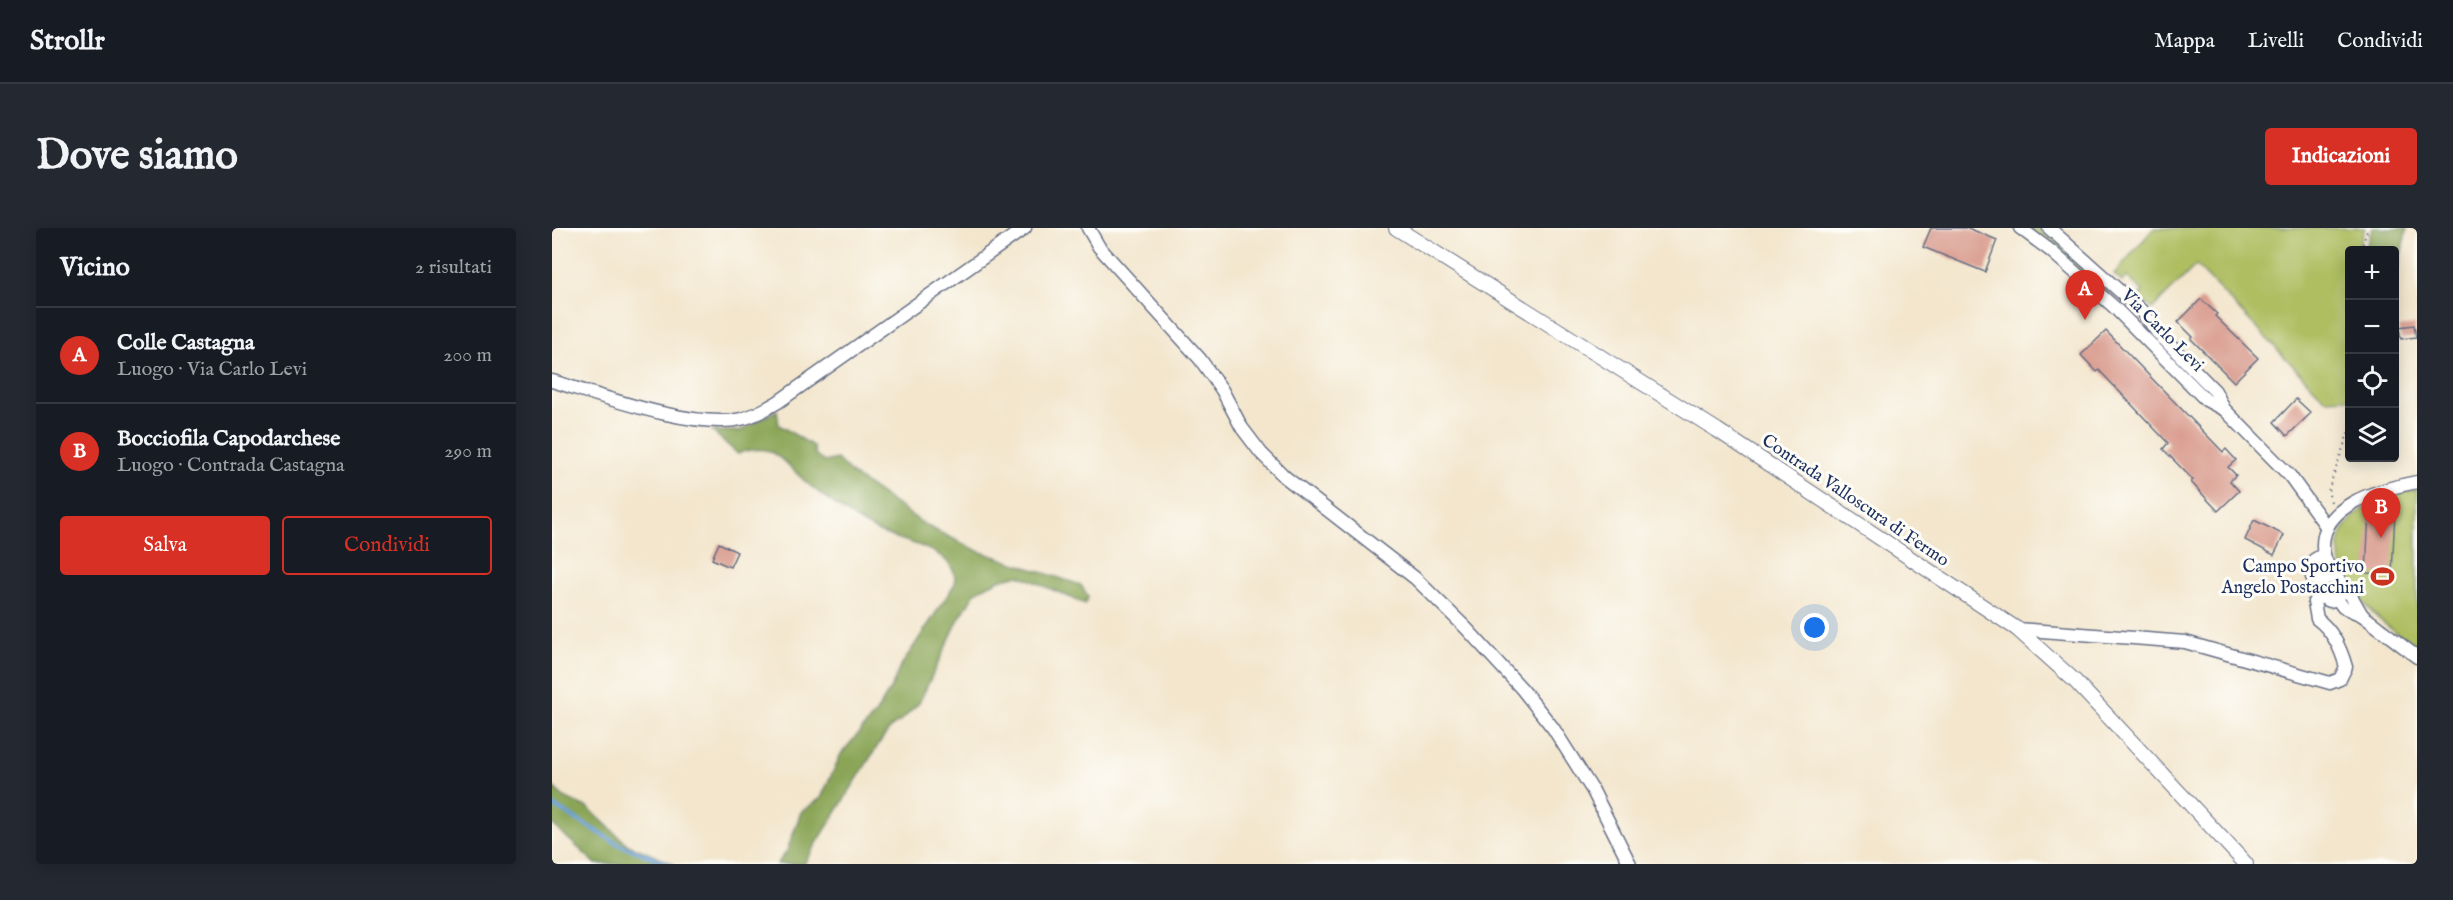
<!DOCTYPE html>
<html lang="it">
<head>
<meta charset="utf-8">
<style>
	body { margin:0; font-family:"IM FELL English",serif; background:#242831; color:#f1f3f6 }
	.controls { position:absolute; right:18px; top:18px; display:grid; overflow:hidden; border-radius:6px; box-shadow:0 3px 15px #0003 }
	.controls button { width:54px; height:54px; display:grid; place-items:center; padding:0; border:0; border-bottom:2px solid #363941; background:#171b24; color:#f1f3f6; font:30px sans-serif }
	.you { position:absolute; left:1263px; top:400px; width:21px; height:21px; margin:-15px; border:4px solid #fff; border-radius:50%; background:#1a73e8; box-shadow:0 0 0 9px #1a73e833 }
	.badge { display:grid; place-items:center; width:39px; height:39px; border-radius:50%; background:#d93025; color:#fff; font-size:20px; font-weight:700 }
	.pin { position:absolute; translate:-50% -50px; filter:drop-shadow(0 2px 3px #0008) }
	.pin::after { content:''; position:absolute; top:32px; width:21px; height:18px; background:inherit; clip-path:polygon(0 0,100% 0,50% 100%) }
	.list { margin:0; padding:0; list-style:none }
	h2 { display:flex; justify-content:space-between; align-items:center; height:78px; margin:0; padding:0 24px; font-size:26px }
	h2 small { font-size:20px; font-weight:400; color:#9ea1a6 }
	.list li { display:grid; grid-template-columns:39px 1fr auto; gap:18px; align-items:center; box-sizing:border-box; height:96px; padding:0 24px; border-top:2px solid #363941 }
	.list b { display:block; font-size:22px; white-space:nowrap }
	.list p { margin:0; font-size:20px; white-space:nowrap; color:#9ea1a6 }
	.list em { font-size:20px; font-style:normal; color:#9ea1a6 }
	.actions { display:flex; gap:12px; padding:18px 24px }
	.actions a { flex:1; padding:14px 0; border:2px solid #d93025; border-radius:6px; text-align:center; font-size:21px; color:#d93025 }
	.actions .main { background:#d93025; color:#fff }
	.icon { flex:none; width:33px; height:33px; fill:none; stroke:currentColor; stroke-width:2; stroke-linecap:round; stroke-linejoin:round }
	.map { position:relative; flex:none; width:1865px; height:636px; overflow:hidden; border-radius:6px }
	header { display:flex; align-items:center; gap:36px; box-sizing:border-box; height:84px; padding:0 30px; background:#171b24; border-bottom:2px solid #363941 }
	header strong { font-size:28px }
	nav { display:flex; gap:33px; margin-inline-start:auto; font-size:21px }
	.intro { display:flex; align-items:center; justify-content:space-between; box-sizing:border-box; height:144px; padding:0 36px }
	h1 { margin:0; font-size:42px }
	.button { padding:15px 27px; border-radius:6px; background:#d93025; color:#fff; font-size:21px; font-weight:700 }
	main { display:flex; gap:36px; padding:0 36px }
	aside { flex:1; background:#171b24; border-radius:6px; box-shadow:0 3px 15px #0003 }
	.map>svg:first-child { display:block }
</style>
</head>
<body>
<header>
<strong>Strollr</strong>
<nav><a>Mappa</a><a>Livelli</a><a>Condividi</a></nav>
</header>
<div class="intro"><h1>Dove siamo</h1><a class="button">Indicazioni</a></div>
<main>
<aside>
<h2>Vicino<small>2 risultati</small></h2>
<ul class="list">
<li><span class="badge">A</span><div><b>Colle Castagna</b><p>Luogo · Via Carlo Levi</p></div><em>200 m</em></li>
<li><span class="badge">B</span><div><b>Bocciofila Capodarchese</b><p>Luogo · Contrada Castagna</p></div><em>290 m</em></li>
</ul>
<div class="actions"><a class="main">Salva</a><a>Condividi</a></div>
</aside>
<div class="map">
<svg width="1865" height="636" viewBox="0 0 1865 636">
	<rect width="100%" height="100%" fill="#fdfcf7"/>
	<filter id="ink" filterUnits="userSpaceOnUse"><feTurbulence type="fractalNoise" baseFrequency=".0167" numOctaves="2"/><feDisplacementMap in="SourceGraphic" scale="12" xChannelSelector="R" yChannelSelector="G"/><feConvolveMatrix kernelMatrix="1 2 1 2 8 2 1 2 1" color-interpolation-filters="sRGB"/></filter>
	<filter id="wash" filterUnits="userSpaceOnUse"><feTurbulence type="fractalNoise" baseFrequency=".008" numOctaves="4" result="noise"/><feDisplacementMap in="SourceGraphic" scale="24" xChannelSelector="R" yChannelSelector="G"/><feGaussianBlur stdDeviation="1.35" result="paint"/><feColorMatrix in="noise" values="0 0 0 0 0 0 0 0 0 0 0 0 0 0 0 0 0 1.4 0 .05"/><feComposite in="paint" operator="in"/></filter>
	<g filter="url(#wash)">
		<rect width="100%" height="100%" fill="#f3e6cd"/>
		<g fill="#aebe61" stroke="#647660" stroke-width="1.5">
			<path d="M1475 0H1486L1516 23 1564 72 1550 64Z"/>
			<path d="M1602 0H1813L1806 22H1798L1797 170 1773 171 1644 37 1600 81 1587 69 1591 63 1575 49 1570 54 1562 46Z"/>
			<path d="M1865 261V420C1849 408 1831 397 1818 382 1759 318 1789 277 1865 261Z"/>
		</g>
		<g fill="#8aa557" stroke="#526a5a" stroke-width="1.5">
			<path d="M1820 0H1855L1843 54 1842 22H1813Z"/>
			<path d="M225 182 227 197 261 218 263 226 272 234 285 231 300 246 375 298 426 323 529 357 536 369 533 376 467 347 447 352 429 361 423 365 407 391 367 475 349 493 339 499 328 514 252 636H225L235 623 249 584 269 570 289 526 324 485 341 456 348 439 403 356C406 320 350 315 325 303 301 291 277 273 256 256 244 246 232 230 217 223 209 220 193 222 186 226L160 203H188Z"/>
			<path d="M0 558 12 569 36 580 76 617 122 636H44L0 596Z"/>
		</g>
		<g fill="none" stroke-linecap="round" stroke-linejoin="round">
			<path stroke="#6ba0d8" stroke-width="4" d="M0 577 68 617 118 636"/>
		</g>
		<g id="blocks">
			<g fill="#d8988a">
				<path d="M1379 0H1416L1445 12 1433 44 1371 19Z"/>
				<path d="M1649 71 1665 86 1663 88 1706 130 1682 154 1639 111 1641 109 1626 94Z"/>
				<path d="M1862 97 1864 109 1849 111 1847 99Z"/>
				<path d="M1554 103 1671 224 1674 221 1684 232 1676 239 1684 247 1678 253 1687 263 1666 283 1639 254 1641 252 1611 221 1616 215 1547 142 1545 144 1529 127Z"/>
				<path d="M1744 171 1759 185 1735 208 1722 194Z"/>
				<path d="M1817 283 1843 284 1840 346 1814 345Z"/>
				<path d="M1702 292 1732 307 1722 327 1693 312Z"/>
				<path d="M167 315 185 324 178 339 160 331Z"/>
			</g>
		</g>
	</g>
	<g filter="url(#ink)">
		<use href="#blocks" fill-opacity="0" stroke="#676f85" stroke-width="1.5"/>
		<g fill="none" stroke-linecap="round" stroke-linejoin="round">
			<defs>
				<g id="minor">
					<path d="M536 0 547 19 648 131 670 162 690 200 709 225 733 249 863 350 914 400 970 461 1001 500 1041 563 1078 636"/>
					<path d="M1468 0 1499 23 1562 79 1654 172 1673 182 1738 248 1774 298"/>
					<path d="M1497 0 1591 84 1605 104 1663 163 1672 181"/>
					<path d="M0 153C47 167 142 202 189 191 202 188 214 181 226 174L473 0"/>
					<path d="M1781 349 1773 350 1767 359 1771 370 1778 373 1785 371 1791 362 1787 352 1781 349C1778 342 1774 334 1772 327 1762 277 1829 261 1865 254"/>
					<path d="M1768 356 1760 349 1762 332 1772 326"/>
					<path d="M1791 362 1798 366 1810 387"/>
					<path d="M1785 371 1791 379 1810 387 1865 429"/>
					<path d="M1465 401 1633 414 1778 455 1788 451 1794 439C1789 421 1780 402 1765 391L1762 374 1769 367"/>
				</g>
				<path id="tertiary" d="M844 0 1165 202 1465 401 1523 453 1694 636"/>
			</defs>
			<use href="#minor" stroke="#676f85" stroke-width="15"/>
			<use href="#tertiary" stroke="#676f85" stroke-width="16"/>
			<g stroke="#676f85" stroke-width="2" stroke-dasharray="1.5 4.5" stroke-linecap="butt">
				<path d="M1809 22 1816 0"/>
				<path d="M1779 274 1776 263 1798 200"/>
			</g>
			<use href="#minor" stroke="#fff" stroke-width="12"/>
			<use href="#tertiary" stroke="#fff" stroke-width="14"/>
		</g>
	</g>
	<defs>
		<symbol id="stadium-bare" viewBox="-9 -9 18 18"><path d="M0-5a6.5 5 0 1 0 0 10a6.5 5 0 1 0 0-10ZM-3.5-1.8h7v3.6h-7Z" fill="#c8321e" stroke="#fdfcf7" stroke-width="2.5" paint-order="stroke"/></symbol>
	</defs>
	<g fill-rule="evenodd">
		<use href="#stadium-bare" x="1814" y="332" width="33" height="33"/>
	</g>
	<g text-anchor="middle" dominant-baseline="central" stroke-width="6" stroke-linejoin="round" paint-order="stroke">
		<g font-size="18" fill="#1b2f5e" stroke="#fdfcf7">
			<text transform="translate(1610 103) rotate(45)">Via Carlo Levi</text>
			<text transform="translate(1303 273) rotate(34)">Contrada Valloscura di Fermo</text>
		</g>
		<g font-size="18" fill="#1b2f5e" stroke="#fdfcf7" text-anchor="end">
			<text x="1812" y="339">Campo Sportivo<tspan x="1812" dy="21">Angelo Postacchini</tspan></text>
		</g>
	</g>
</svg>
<div class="controls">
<button>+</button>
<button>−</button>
<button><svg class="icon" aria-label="locate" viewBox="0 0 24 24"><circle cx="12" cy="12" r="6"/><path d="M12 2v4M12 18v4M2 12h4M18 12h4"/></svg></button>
<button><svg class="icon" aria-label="layers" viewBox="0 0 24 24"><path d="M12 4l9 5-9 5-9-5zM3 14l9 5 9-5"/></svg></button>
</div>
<div class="you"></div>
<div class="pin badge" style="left:1533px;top:92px">A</div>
<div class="pin badge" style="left:1829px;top:310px">B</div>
</div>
</main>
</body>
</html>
